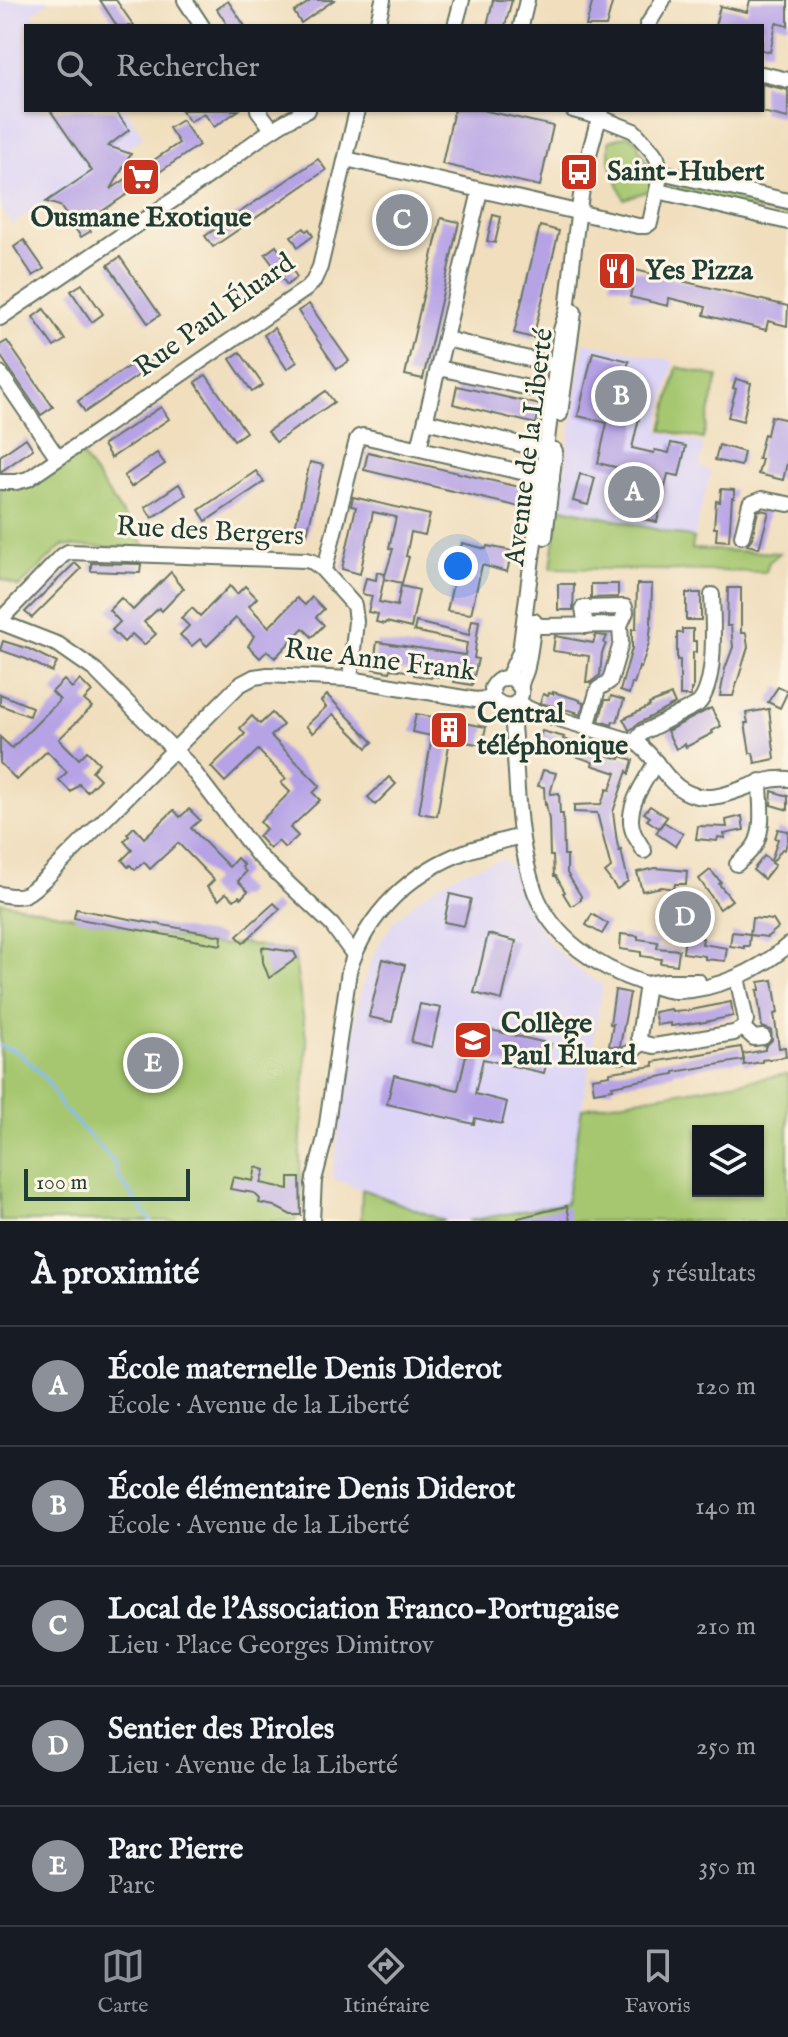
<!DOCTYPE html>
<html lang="fr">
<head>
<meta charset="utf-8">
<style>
	body { margin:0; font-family:"IM FELL English",serif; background:#20242c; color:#f1f3f6 }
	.controls { position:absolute; right:24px; bottom:24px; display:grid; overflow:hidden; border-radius:0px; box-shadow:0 2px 6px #0004 }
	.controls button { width:72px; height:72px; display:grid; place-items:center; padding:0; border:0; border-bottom:2px solid #363941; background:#171b24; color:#f1f3f6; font:40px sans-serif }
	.scale { position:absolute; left:24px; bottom:20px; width:166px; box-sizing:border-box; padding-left:8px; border:4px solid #1f3d34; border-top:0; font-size:22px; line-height:28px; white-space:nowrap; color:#1f3d34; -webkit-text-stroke:6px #fcf5e5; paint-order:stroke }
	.you { position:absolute; left:458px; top:566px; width:28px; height:28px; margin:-20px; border:6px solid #fff; border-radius:50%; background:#1a73e8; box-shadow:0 0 0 12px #1a73e833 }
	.badge { display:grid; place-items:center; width:52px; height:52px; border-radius:50%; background:#8c9099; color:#fff; font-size:26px; font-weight:700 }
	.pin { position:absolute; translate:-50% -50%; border:4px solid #fff; box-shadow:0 2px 8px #0006 }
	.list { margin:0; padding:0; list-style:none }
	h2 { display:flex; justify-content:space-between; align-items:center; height:104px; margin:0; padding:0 32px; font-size:34px }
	h2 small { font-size:26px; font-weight:400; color:#9ea1a6 }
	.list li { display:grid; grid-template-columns:52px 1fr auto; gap:24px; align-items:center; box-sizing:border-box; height:120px; padding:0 32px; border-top:2px solid #363941 }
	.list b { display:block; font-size:30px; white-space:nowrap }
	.list p { margin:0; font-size:26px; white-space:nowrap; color:#9ea1a6 }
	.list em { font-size:26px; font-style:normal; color:#9ea1a6 }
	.icon { flex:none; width:44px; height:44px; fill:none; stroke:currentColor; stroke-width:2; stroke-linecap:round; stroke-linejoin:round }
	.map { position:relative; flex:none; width:788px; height:1221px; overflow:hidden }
	.search { position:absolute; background:#171b24; box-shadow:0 2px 6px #0004; left:24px; right:24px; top:24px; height:88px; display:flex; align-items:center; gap:20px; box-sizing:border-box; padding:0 28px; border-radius:0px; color:#9ea1a6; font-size:30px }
	.sheet { height:704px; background:#171b24 }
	nav { display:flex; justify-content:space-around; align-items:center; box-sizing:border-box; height:112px; border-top:2px solid #363941; background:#171b24; font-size:22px; color:#9ea1a6 }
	nav a { display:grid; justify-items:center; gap:4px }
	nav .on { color:#8c9099 }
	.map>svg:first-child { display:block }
</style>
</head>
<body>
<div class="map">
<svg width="788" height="1221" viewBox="0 0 788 1221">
	<rect width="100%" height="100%" fill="#fcf5e5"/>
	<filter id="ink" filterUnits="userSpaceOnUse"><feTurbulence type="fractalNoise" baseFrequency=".0125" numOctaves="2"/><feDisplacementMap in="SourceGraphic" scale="16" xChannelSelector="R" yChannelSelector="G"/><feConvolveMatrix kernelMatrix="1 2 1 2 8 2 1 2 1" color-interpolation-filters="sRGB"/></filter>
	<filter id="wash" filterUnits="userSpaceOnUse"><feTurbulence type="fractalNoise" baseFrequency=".006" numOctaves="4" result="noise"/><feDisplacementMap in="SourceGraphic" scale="32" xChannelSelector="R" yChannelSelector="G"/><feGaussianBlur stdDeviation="1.8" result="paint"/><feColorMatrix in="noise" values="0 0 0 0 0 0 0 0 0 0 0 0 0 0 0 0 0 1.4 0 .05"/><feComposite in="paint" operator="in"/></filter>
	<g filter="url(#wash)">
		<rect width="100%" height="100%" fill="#f0debd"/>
		<g fill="#ddd5f6">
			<path d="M0 0H51L32 14 40 26H26V110H126L144 137 12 225 0 207Z"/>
			<path d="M584 342 674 361 658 431 704 444 700 467 711 471 694 538 559 507Z"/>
			<path d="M500 859 504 860 512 867 526 906 550 944 577 969 603 985 566 1203 468 1221H445L332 1178 356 1012 361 990 372 959 382 939 395 920 422 896 448 879 459 873Z"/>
		</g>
		<g fill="#a6c770" stroke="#628252" stroke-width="2" fill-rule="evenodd">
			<path d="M628 135 638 142V147L649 166H655L654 189 624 199 609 161V141Z"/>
			<path d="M670 179 788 207V217L668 189Z"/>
			<path d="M677 367 718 377 703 439 662 430Z"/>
			<path d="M79 451 146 548 62 546 19 587 0 578V488L25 487Z"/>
			<path d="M559 507 694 538 692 549 780 553 769 562 766 572 551 568Z"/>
			<path d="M0 902 206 943 221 945 243 943 294 952 307 1044 300 1152 301 1215H296V1221H0Z"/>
			<path d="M788 1074V1221H468L566 1203 582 1108ZM698 1131H758V1191H698Z"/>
			<path d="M362 1189 445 1221H361Z"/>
		</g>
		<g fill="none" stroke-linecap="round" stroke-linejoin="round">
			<path stroke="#85bbf4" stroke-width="3" d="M0 1046 16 1051 34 1066 48 1082 62 1107 114 1162 118 1177 151 1221"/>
		</g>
		<g id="blocks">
			<g fill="#b6a3e6">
				<path d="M100 0H116L134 26H117Z"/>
				<path d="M312 0H334L301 23 294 12Z"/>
				<path d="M493 0H512L505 26H487Z"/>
				<path d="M593 0H613L606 26H586Z"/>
				<path d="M750 0H788V26L776 23 770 52 762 50V26H715L720 6 747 12Z"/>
				<path d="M228 1 245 26H228L217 9Z"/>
				<path d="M762 84 788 90V118L762 112Z"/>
				<path d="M50 110H115L129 130 108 146 131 154 111 189 179 143 169 128 182 120 199 145 85 223 91 231 81 237 60 206 46 202 92 171Z"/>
				<path d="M181 110H239L214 127 204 113 190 122Z"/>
				<path d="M454 110H482L553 126 540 186 442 164Z"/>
				<path d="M318 159 326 170 213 247 205 236Z"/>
				<path d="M396 192 406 194 405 199 420 203 411 242 385 237Z"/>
				<path d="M493 215 501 217 495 243 487 241Z"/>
				<path d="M441 218 459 222 423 379 405 375Z"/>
				<path d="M540 226 559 231 533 338 514 333Z"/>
				<path d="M304 228 306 231 309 229 313 236 298 247 291 236Z"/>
				<path d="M24 240 44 269 33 276 14 247Z"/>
				<path d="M276 246 297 277 287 285 265 254Z"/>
				<path d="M120 257 160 315 148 323 108 265Z"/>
				<path d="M614 265 788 306 787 326 768 321 766 330 704 315 706 307 669 298 668 306 630 297 632 289 610 284Z"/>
				<path d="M82 284 103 314 92 322 71 291Z"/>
				<path d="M309 304 349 361 337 369 298 311Z"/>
				<path d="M44 309 65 340 54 347 33 317Z"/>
				<path d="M274 328 297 362 287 369 264 335Z"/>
				<path d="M7 341 53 407 41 415 0 355V345Z"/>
				<path d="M240 352 263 385 252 392 230 359Z"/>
				<path d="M593 352 629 361 617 407 635 411 634 417 639 418 632 448 654 453 655 450 669 453 671 443 686 446 679 476 668 474 657 522 626 515 636 472 598 463 607 423 578 416Z"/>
				<path d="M145 355 152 366 85 412 78 401Z"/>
				<path d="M206 375 246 432 234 440 195 382Z"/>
				<path d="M736 379 751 383 743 421 728 417 736 389 733 388Z"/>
				<path d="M457 386 540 405 536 424 453 404Z"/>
				<path d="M326 391 334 402 276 442 268 431Z"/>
				<path d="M161 407 169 419 111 458 103 445Z"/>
				<path d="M771 416 788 420V459L783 480 758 474 762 459H758L764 434 767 435Z"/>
				<path d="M26 438 33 449 0 472V456Z"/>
				<path d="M719 445 744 452 741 466 715 460Z"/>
				<path d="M368 452 528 489 524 508 364 470Z"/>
				<path d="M157 453 165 464 131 487 124 476Z"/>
				<path d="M310 462 323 465 307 535 294 532Z"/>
				<path d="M256 471 264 482 206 521 199 510Z"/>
				<path d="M580 474 595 478 588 505 573 501Z"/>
				<path d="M179 484 186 495 152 518 145 507Z"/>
				<path d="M721 489 734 490V498H732L729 541 716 540 717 528H714L716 501 720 502Z"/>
				<path d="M353 497 430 515 425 535 411 532 406 556 409 557 402 583 384 579 393 549 389 548 396 517 373 512 360 574 342 569 356 507 351 506Z"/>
				<path d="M761 510 769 512 759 548 747 545 752 538 758 511Z"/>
				<path d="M462 543 486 549 487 546 512 551 507 572 482 565 471 614 447 611Z"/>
				<path d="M75 563 81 569 32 618 25 612Z"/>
				<path d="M91 563 141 564 140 573 91 571Z"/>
				<path d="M171 572 175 577 177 582 184 588 162 611 159 608 144 622 156 634 144 645 132 634 124 642 112 630 120 622 109 610 121 598 133 610Z"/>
				<path d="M377 572 385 574 379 602 397 606 401 586 419 590 411 628 386 622 385 624 376 622 378 614 368 612 372 596 362 594 366 578 376 580Z"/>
				<path d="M558 584H574L573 610H558Z"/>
				<path d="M591 584H618V597L591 598Z"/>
				<path d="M637 584H652L651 624 649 643 641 668 639 667 634 684 632 683 629 694 620 691 632 648V629H636Z"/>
				<path d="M230 586 237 594 245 586 257 598 249 606 269 627 297 598 305 605 312 597 324 609 316 617 324 625 312 637 303 628 275 658 267 651 260 658 248 646 254 636 236 618 207 646 200 639 192 646 180 635 189 626 181 618 192 608 200 616Z"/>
				<path d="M728 588H741V633H746L748 647 733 696H720L725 669 733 647 731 626H727Z"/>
				<rect x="686" y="593" width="15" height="27"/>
				<path d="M472 620 479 621 474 658 478 659 472 685 454 682 455 679 432 676 431 678 414 675V672L391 669 390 672 373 669 377 642 465 655 467 643 414 631 416 622 469 635Z"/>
				<path d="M682 629H693V641H696V652H693V689H691V696H680V660H677V633H682Z"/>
				<path d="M596 635 607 636 604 643 606 644 602 653 600 675 591 682H586L589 656 553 651 555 636 593 643Z"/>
				<path d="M3 641 29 649 57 663 52 672 26 659 0 650Z"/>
				<path d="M64 680 72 688 80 680 92 692 84 700 92 707 59 739 79 759 87 751 99 763 92 771 100 779 87 792 79 784 71 792 59 780 67 772 47 751 17 780 0 763V737L12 748 60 700 52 692Z"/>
				<path d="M778 687 788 691 780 708 768 702Z"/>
				<path d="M553 692 580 700V702L584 703 580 715 575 713 576 712 540 703 543 694 548 696 549 693 553 694Z"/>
				<path d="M0 694 32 707 29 716 0 705Z"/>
				<path d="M327 695 373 742 367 748 333 714 313 733 306 726 326 707 321 701Z"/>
				<path d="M671 695 675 704 637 724 632 729 629 730 623 719 650 706 649 704Z"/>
				<path d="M611 696 624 700 617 722 613 721 612 725 599 721 605 700H610Z"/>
				<path d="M711 708 721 726 712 731 713 733 686 747 685 744 676 749 667 731Z"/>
				<path d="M769 709 775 759 755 763 753 753H750L745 723H748L746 713Z"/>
				<path d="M272 713 283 725 271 736 320 786 313 793 320 800 290 828 298 836 285 848 278 841 270 849 258 836 266 829 260 822 290 792 281 783 286 779 258 750 225 782 211 767 245 734 240 728 252 716 260 724Z"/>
				<path d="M416 714 486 727 482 745 450 739 437 816 419 813 432 736 412 732Z"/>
				<path d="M542 731 564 737 563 739 600 751 599 753 620 759 621 756 633 760 629 774 627 771 613 812 617 842 619 851 621 850 628 881 617 889 605 873 611 868 597 813 574 812V805L601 804 607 789 610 790 616 773 592 765 593 762 538 743Z"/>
				<path d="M543 770 556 773 550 794 559 793 560 814H563L564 855H567V873L581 896V900L571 906 563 893 565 892 556 876H554L553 856H550L549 820 546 803 545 806 544 787 538 786Z"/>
				<path d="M389 777 396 784 375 805 368 797Z"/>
				<path d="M772 791 788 796V810L771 805Z"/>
				<path d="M650 806 667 817 659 828 647 820 650 817 644 813Z"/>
				<path d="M189 809 200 820 191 828 229 867 237 858 244 865 242 867 246 872 238 881 248 891 241 898 239 896 234 900 226 893 219 900 207 887 214 880 178 843 150 869 144 862 135 870 130 865 128 867 122 860 132 850 124 841 129 836 127 834 134 827 144 838 174 810 180 817Z"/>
				<path d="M742 816 744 830 724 834 725 838 718 837 717 841 696 839 698 826 727 827 726 820Z"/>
				<path d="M664 822 683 834 675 846 656 833Z"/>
				<path d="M778 829 788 831V839L785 850 782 849 772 863 775 865 764 879 753 870 764 856 771 861 778 839 775 838Z"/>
				<path d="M656 868 687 871 686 884H675L674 889 662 887 642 891 637 872Z"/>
				<path d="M710 870 721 882 719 884 732 900 720 909 699 879Z"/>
				<path d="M450 894 471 899 464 926 444 922Z"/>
				<path d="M274 903 280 909 243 943 237 936Z"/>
				<path d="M76 909 222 936 221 945 74 918Z"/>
				<path d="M592 914 608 924 602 934 586 925Z"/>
				<path d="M752 918 773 920 778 928 767 937 750 935Z"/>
				<path d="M732 932 750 934 749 946H744V948L730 946Z"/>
				<path d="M488 934 516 941 502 1000 474 993Z"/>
				<path d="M621 934 638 936V939L658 942 657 948 679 950 677 965 660 963 661 959 641 956V952L620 949Z"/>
				<path d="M685 936 703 938 702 944 727 948 725 961 705 959V956L683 953Z"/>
				<path d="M262 947 294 952 297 958 269 978 263 962Z"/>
				<path d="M383 959 405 965 392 1022 369 1017Z"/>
				<path d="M773 980 778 1013 774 1014 779 1048 785 1047 786 1057 762 1060V1062L744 1065 743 1054 765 1050V1047L772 1040 771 1030 762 1027 757 990H760L759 982Z"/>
				<path d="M615 990 630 993 620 1046 617 1047 609 1046 613 1024H610Z"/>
				<path d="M731 1002 733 1016 700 1023V1022L671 1026V1023L657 1025 654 1012 671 1009 672 1012 686 1011Z"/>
				<path d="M420 1004 441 1008 432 1047 411 1042Z"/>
				<path d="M469 1025 551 1044 544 1073 483 1059 475 1094 507 1102 502 1124 475 1118 474 1124 387 1104 394 1075 458 1090 466 1055 463 1054Z"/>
				<path d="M741 1047 744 1060 674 1072V1074L612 1086 613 1089 594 1092 592 1078 610 1075V1072L654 1066 653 1062Z"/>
				<path d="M256 1167 265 1170 261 1183 289 1189V1178H300L301 1215H291L274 1206 259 1203 260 1199 254 1193 230 1189 233 1177 253 1181Z"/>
				<path d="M567 1206 570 1221H518V1218Z"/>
			</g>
		</g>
	</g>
	<g filter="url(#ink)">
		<use href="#blocks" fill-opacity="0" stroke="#687564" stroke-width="2"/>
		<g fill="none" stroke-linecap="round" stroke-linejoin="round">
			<defs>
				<g id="street">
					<path d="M185 0 202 26"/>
					<path d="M377 26 383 0"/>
					<path d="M455 26 462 0"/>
					<path d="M521 26 527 0"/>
					<path d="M647 26 663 0"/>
					<path d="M762 74 788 80"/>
					<path d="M258 110 272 129"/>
					<path d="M346 159 638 226H646L650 223 661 172 657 158 653 152 634 131 599 117 573 110"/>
					<path d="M661 172 788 201"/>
					<path d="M658 191 788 222"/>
					<path d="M0 318C69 271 138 224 207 177 240 154 271 126 308 110"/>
					<path d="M446 339 566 368"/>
					<path d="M439 368 560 395"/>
					<path d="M0 373 58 458"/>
					<path d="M560 414 574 312"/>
					<path d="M426 421 536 448 554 450"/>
					<path d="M419 448 480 191"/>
					<path d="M0 482H16L28 479 306 289 313 282 320 267 357 110"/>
					<path d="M742 536 750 504 762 499 788 504"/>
					<path d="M545 537 555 451"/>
					<path d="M322 569 326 564 357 440 359 437 363 436 552 479"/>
					<path d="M0 622 59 645 95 670 187 763 257 854 332 925 354 955"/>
					<path d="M1 623 6 614 62 556 68 552 306 560 313 562 322 569 354 605 356 621 350 679"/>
					<path d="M524 623 542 626 620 625 621 643 610 681 598 689 587 727"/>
					<path d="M586 626 583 608 625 607 626 612 620 625"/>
					<path d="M508 677 520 652 561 330 567 311C575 244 579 175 602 110"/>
					<path d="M520 687 513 679C503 676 497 679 492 688L493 698C501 706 514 710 520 698 523 691 520 691 521 685 522 679 526 673 527 667 530 652 532 637 534 621"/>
					<path d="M518 701 527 708 536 712 635 742C655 754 664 780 684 791 720 811 752 775 788 779"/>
					<path d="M510 706C515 728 514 750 516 772 518 812 521 854 535 892 552 938 598 968 643 983 655 986 666 992 678 991 717 990 760 970 788 945"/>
					<path d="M635 742 642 733 698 704C717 685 713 622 712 595"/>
					<path d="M644 851C641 845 637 840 634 834 623 809 644 783 656 762"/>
					<path d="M737 864C743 858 751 852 755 845 765 828 760 800 760 781"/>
					<path d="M0 894C27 900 28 893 47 877L239 685 254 677 268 675 350 679 476 700 493 698"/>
					<path d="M651 983 667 981H698"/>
					<path d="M647 984 639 1037 642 1043 654 1046 734 1033 743 1028 746 1020 737 977"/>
					<path d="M743 1028 754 1038 763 1037"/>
					<path d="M621 1056 630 1053 642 1043"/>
					<path d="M313 1184 325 1138 349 971C366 914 412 871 467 851 485 845 503 841 521 836"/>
					<path d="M312 1221 314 1178"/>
				</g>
			</defs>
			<use href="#street" stroke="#687564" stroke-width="18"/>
			<use href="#street" stroke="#fff" stroke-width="14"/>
		</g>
	</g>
	<defs>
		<symbol id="bus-square" viewBox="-11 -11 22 22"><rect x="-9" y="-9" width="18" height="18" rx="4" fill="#c8321e" stroke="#fcf5e5"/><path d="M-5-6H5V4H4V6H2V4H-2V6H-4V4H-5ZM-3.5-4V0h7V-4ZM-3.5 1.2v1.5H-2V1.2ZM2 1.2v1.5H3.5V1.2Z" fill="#fff"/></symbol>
		<symbol id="supermarket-square" viewBox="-11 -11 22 22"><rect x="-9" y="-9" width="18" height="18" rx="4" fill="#c8321e" stroke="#fcf5e5"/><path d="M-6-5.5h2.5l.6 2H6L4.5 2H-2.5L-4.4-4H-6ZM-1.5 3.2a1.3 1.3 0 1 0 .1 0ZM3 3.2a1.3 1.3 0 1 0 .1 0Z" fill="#fff"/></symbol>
		<symbol id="restaurant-square" viewBox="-11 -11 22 22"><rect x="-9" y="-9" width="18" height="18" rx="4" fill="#c8321e" stroke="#fcf5e5"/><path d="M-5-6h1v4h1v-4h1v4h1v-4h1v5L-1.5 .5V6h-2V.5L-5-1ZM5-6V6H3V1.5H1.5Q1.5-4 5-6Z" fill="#fff"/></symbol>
		<symbol id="building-square" viewBox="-11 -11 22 22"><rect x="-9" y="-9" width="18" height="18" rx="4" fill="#c8321e" stroke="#fcf5e5"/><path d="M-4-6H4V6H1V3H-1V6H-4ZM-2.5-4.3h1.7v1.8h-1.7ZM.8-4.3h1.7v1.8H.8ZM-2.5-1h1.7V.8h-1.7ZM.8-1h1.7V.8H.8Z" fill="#fff"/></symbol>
		<symbol id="school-square" viewBox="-11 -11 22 22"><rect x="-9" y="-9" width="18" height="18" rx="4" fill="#c8321e" stroke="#fcf5e5"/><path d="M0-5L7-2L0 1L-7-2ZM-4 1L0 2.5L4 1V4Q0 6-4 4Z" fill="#fff"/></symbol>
	</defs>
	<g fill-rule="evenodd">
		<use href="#bus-square" x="557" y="150" width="44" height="44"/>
		<use href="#supermarket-square" x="119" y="155" width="44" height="44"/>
		<use href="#restaurant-square" x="595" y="249" width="44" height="44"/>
		<use href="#building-square" x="427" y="708" width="44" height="44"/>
		<use href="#school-square" x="451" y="1018" width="44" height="44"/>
	</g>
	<g text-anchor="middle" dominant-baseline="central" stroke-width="6" stroke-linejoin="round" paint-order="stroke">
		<g font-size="28" font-weight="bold" fill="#1f3d34" stroke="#fcf5e5" text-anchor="start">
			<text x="607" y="172">Saint-Hubert</text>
			<text x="141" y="218" text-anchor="middle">Ousmane Exotique</text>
			<text x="645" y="271">Yes Pizza</text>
			<text x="477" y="714">Central<tspan x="477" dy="32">téléphonique</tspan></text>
			<text x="501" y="1024">Collège<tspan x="501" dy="32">Paul Éluard</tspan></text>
		</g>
		<g font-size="28" fill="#1f3d34" stroke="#fcf5e5">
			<text transform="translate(215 316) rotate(-36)">Rue Paul Éluard</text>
			<text transform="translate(530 447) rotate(-83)">Avenue de la Liberté</text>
			<text transform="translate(210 532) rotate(3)">Rue des Bergers</text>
			<text transform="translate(380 661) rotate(7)">Rue Anne Frank</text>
		</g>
	</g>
</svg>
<div class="controls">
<button><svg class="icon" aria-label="layers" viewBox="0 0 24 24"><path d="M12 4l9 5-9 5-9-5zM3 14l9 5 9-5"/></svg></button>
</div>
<div class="scale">100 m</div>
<div class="you"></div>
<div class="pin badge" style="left:634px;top:492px">A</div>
<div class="pin badge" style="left:621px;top:396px">B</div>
<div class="pin badge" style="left:402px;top:220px">C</div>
<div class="pin badge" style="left:685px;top:917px">D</div>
<div class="pin badge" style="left:153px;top:1063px">E</div>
<div class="search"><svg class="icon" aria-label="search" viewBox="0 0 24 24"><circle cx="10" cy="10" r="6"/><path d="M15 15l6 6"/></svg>Rechercher</div>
</div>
<section class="sheet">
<h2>À proximité<small>5 résultats</small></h2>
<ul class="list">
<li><span class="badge">A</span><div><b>École maternelle Denis Diderot</b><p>École · Avenue de la Liberté</p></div><em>120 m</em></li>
<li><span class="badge">B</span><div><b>École élémentaire Denis Diderot</b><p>École · Avenue de la Liberté</p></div><em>140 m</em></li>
<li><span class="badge">C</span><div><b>Local de l'Association Franco-Portugaise</b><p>Lieu · Place Georges Dimitrov</p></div><em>210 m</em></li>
<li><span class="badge">D</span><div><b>Sentier des Piroles</b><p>Lieu · Avenue de la Liberté</p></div><em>250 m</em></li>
<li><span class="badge">E</span><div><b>Parc Pierre</b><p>Parc</p></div><em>350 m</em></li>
</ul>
</section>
<nav>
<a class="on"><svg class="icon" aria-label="map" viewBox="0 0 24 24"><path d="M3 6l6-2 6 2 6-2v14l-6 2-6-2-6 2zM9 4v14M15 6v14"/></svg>Carte</a>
<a><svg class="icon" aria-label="directions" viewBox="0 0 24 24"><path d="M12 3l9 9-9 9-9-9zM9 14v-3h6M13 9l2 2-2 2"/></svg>Itinéraire</a>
<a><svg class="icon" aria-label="saved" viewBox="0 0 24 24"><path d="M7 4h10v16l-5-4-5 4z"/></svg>Favoris</a>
</nav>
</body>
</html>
